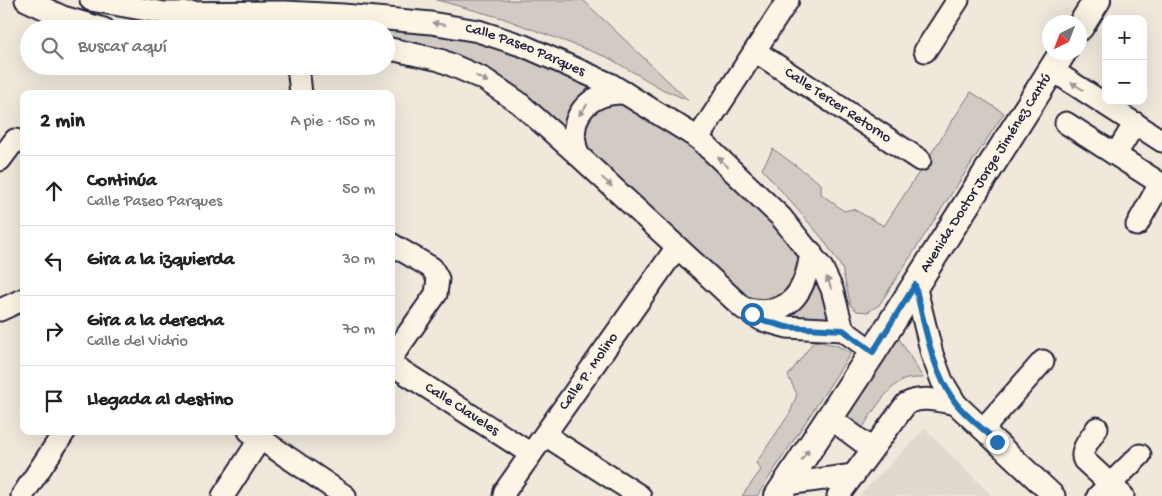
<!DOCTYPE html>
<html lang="es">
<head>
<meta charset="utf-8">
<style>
	body { margin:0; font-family:"Gochi Hand",sans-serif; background:#f6f6f6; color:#222 }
	.controls { position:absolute; right:15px; top:15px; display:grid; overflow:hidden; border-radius:10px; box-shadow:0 5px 20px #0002 }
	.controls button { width:45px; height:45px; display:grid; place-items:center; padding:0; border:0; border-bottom:1px solid #e0e0e0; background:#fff; color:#222; font:25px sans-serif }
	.compass { position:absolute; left:1042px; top:15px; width:45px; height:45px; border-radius:50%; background:#fff; box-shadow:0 5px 20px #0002; rotate:222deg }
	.stop { position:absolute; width:15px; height:15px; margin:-11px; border:4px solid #1f6fb2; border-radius:50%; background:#fff }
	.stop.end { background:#1f6fb2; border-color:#fff; box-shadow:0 1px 5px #0008 }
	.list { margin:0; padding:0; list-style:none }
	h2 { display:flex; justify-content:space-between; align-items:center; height:65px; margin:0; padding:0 20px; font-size:21px }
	h2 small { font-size:16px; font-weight:400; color:#767676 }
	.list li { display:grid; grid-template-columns:32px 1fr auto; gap:15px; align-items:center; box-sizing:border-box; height:70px; padding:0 20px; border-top:1px solid #e0e0e0 }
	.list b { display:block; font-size:19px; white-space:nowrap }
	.list p { margin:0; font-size:16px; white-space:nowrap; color:#767676 }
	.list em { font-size:16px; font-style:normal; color:#767676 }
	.icon { flex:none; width:28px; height:28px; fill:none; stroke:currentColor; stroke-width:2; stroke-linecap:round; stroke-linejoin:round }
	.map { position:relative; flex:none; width:1162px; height:496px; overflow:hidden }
	.search { position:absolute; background:#fff; box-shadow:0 5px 20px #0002; left:20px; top:20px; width:375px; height:55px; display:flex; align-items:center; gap:12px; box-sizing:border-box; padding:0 18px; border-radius:28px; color:#767676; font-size:19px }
	.panel { position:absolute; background:#fff; box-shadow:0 5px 20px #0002; left:20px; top:90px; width:375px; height:345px; border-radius:10px }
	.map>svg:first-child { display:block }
</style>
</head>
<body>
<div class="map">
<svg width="1162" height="496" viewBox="0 0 1162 496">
	<rect width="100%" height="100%" fill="#efe8db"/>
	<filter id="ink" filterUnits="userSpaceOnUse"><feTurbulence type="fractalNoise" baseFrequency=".02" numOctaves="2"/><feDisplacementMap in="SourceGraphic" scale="10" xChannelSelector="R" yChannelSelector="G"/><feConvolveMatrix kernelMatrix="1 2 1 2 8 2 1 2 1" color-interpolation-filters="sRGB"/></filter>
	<g filter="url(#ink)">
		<path fill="#e0d9cf" d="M925 429 992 496H859Z"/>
		<g fill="#d1cbc3" stroke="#7a767f">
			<path d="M437 0H583L688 100 664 90 607 57 502 18Z"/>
			<path d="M322 18 462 32 544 59 593 86 577 100 566 136 518 97 386 42V29H313Z"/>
			<path d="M971 92 1004 113 879 305 868 312 857 311 851 306 842 268 823 239 762 169 773 149 821 184V194L844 211 853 209 884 226Z"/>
			<path d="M619 97 693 141 800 251C800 283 777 312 743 295L585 151 584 136 588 114Z"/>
			<path d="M813 264 836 316 827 327 773 313Z"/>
			<path d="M897 335 923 378C918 378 912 378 907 379 889 382 866 422 857 438L836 423Z"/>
			<path d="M814 341 836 345 851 353 757 496H742L761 470 756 463 790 413 797 394 788 376Z"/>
		</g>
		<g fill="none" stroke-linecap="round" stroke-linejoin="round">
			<defs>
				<g id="minor">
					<path d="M26 0 63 17 104 29"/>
					<path id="s1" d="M91 0 164 13 285 12 343 15 431 23 478 31 524 46 610 84 698 138 781 217 822 268 832 289 843 330"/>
					<path d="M386 48 440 60 484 79 518 102 578 155 743 308 762 320 787 327 843 330 873 352"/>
					<path id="s2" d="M755 51 920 160"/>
					<path d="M925 51 958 0"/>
					<path d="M298 66 301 94"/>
					<path d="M1052 70 1162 141"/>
					<path d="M1066 123 1158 182 1157 189 1137 225"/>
					<path d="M698 138 788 0"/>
					<path d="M1116 154 1135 123"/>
					<path d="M578 155C566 118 586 92 625 93"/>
					<path d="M0 160 15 140 24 142"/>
					<path d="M391 244 432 268 438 279 436 294 391 358"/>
					<path d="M915 285 932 354 942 381 956 404 1054 496"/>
					<path d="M748 309C791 318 806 290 811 252"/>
					<path d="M0 310 24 299"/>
					<path id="s3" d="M391 364 531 454"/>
					<path d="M830 418 872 449"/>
					<path d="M1097 428C1092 437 1079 450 1084 460L1123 496"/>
					<path d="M983 429 1043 361"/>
					<path d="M249 431 345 496"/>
					<path d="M545 435 640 496"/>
					<path d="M786 484 854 475"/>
					<path d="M22 496 65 431"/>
					<path d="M223 496 260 439"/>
					<path id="s4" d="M504 496 505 491 677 247"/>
					<path d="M838 496 906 404C922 395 939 401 956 404"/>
					<path d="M1098 496 1140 455"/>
				</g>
				<g id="major">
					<path d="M1080 27 1097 0"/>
					<path id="s5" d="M778 496 873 352 1063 52"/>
				</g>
			</defs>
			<use href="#minor" stroke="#22223b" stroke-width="25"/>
			<use href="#major" stroke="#22223b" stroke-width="30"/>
			<use href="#minor" stroke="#fcf5e5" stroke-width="21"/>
			<use href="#major" stroke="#fcf5e5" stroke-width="26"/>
		</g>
		<defs><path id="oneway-solid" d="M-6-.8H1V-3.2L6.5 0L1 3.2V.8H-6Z" transform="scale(1.25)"/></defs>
		<g fill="#9a9698">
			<use href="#oneway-solid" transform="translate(439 24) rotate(-170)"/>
			<use href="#oneway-solid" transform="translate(482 79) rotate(28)"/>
			<use href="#oneway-solid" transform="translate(1077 86) rotate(-148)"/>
			<use href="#oneway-solid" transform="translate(583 110) rotate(126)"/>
			<use href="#oneway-solid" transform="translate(723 162) rotate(-136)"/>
			<use href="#oneway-solid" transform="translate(607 182) rotate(43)"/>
			<use href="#oneway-solid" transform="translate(829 283) rotate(-113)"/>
			<use href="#oneway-solid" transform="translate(805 455) rotate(-57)"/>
		</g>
	</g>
	<g fill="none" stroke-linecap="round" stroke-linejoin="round" filter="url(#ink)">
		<path stroke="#1f6fb2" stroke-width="6" d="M752 314 762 320 786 327 843 330 873 352 915 285C925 325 931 369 955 402 966 417 984 429 997 442"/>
	</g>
	<g text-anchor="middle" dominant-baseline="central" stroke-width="4.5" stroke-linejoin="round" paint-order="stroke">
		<g font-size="15" fill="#22223b" stroke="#fcf5e5">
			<text stroke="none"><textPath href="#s1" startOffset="440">Calle Paseo Parques</textPath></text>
			<text stroke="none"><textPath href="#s2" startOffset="99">Calle Tercer Retorno</textPath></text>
			<text stroke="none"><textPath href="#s5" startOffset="384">Avenida Doctor Jorge Jiménez Cantú</textPath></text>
			<text stroke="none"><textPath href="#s4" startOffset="151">Calle P. Molino</textPath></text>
			<text stroke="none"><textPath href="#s3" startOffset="84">Calle Claveles</textPath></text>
		</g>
	</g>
</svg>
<div class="controls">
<button>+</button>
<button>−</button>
</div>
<svg class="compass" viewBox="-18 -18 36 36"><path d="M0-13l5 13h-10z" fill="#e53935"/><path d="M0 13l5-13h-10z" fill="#767676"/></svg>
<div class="stop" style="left:752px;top:314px"></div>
<div class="stop end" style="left:997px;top:442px"></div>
<div class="search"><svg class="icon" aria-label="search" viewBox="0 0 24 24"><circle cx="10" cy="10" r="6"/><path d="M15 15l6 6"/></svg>Buscar aquí</div>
<section class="panel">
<h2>2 min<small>A pie · 150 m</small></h2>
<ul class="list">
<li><svg class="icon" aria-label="ahead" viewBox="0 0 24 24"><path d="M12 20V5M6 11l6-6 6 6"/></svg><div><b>Continúa</b><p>Calle Paseo Parques</p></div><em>50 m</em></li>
<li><svg class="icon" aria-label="left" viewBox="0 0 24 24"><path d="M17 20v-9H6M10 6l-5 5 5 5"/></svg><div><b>Gira a la izquierda</b></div><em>30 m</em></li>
<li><svg class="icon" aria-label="right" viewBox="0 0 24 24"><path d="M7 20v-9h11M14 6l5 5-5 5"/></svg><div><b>Gira a la derecha</b><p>Calle del Vidrio</p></div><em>70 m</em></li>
<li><svg class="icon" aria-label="arrive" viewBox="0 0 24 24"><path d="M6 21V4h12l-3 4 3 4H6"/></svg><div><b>Llegada al destino</b></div></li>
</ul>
</section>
</div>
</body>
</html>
